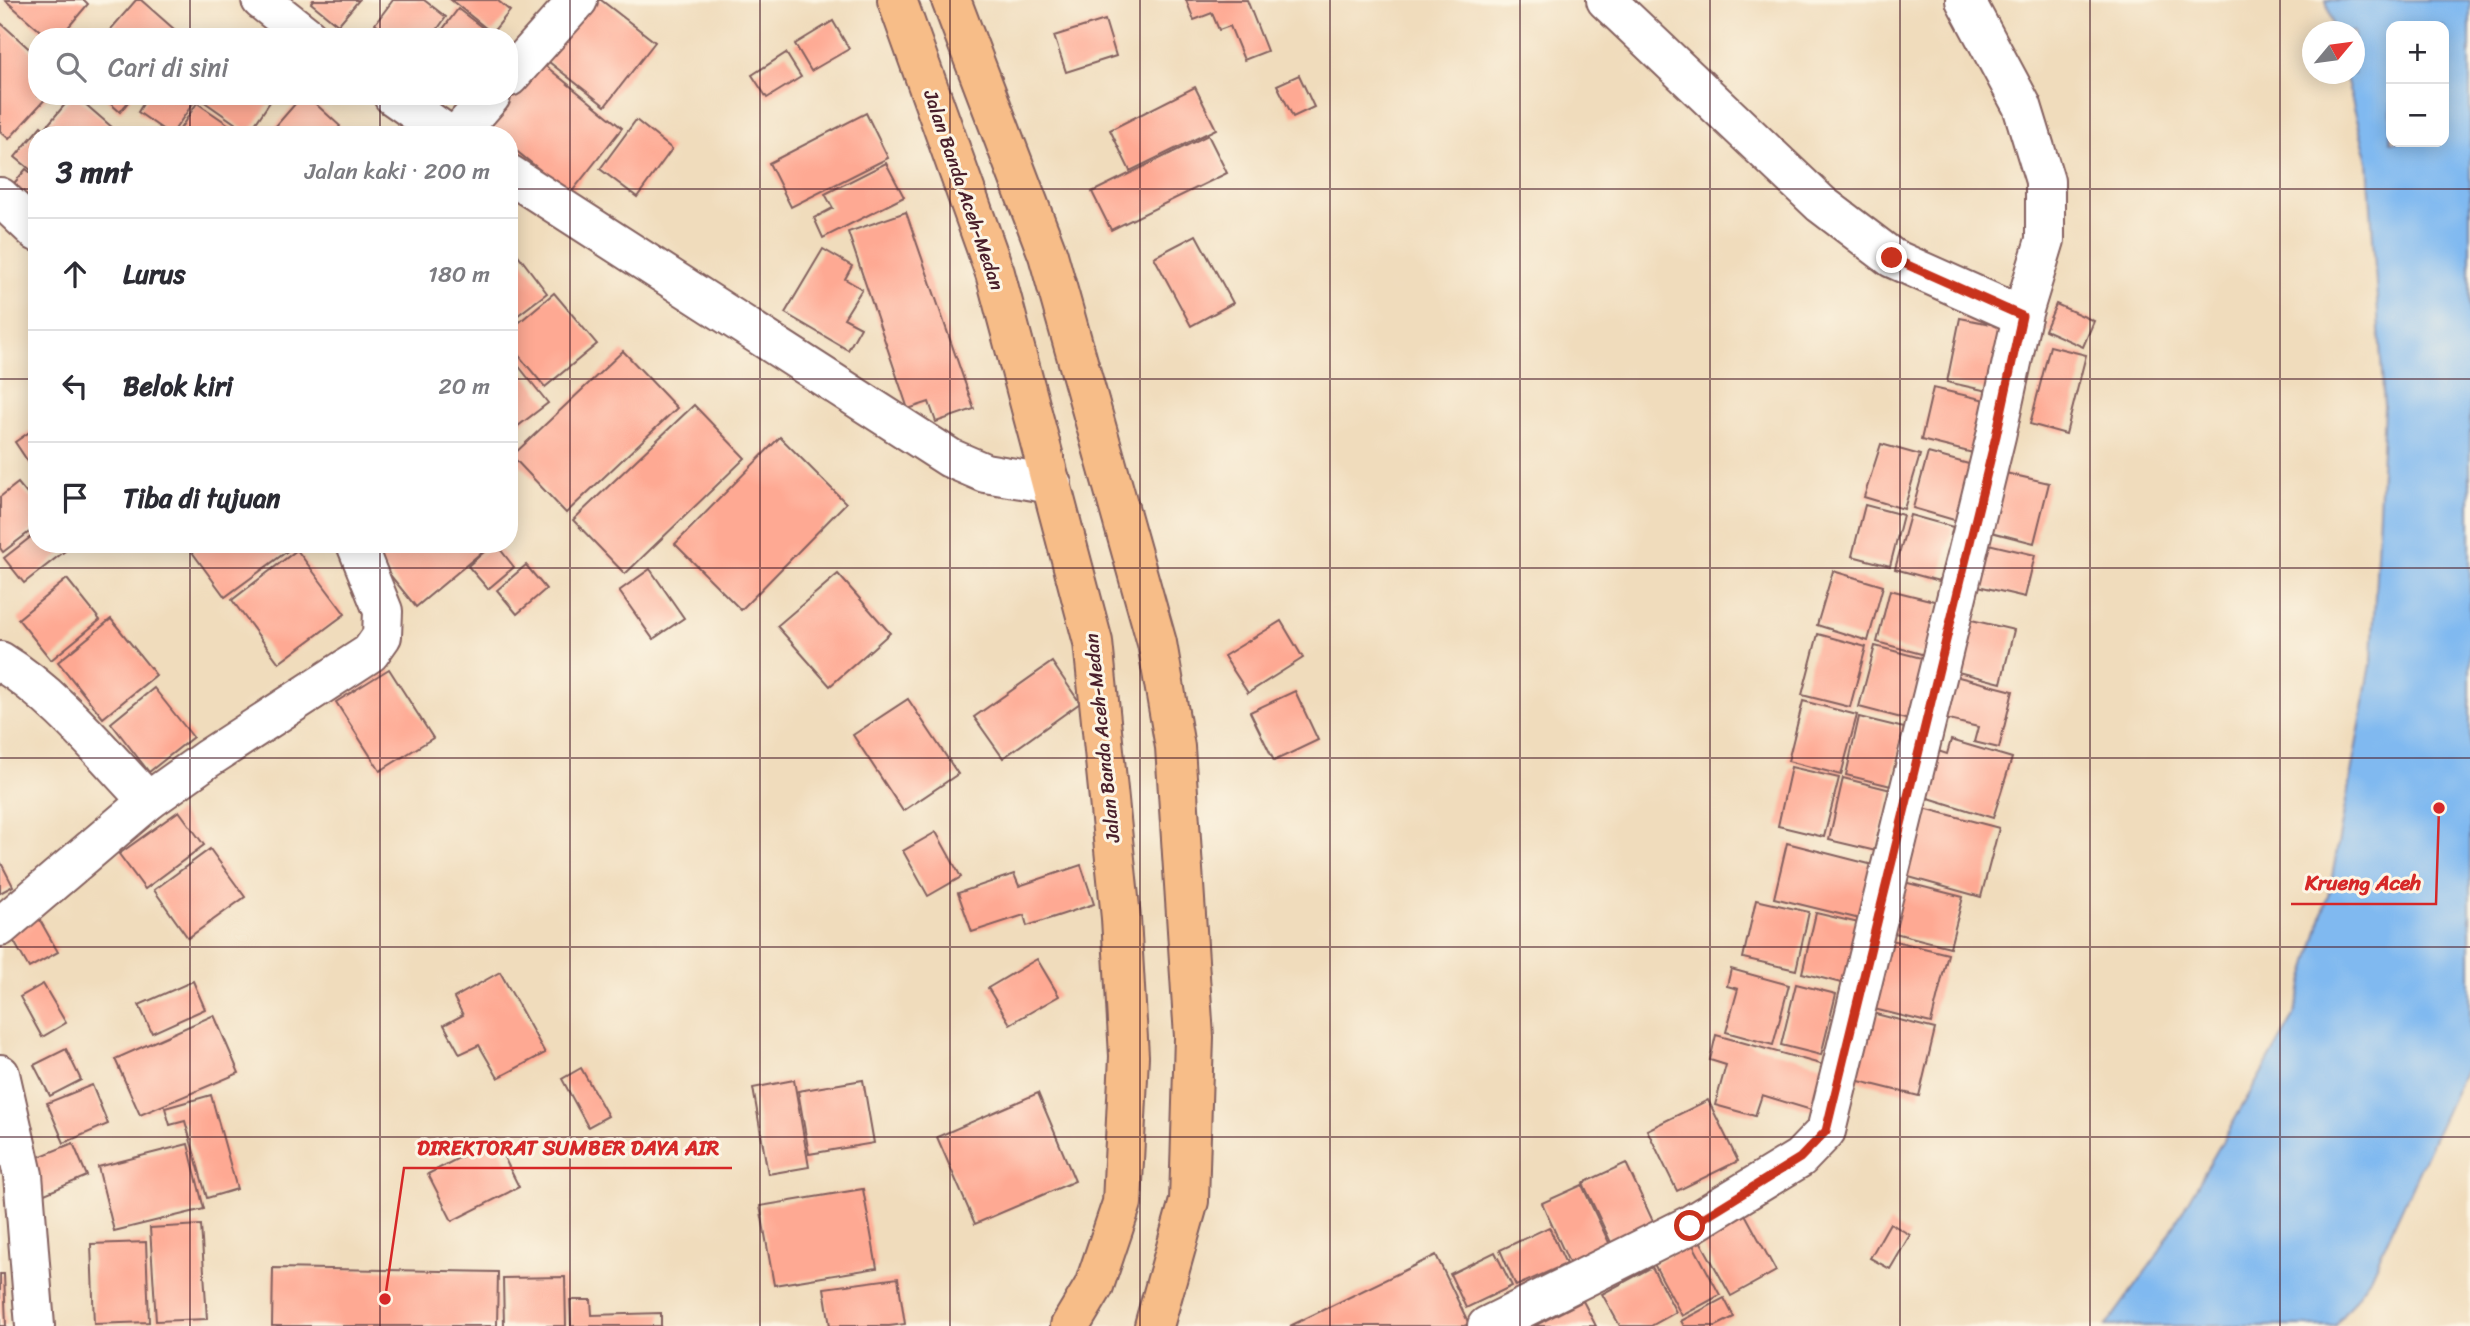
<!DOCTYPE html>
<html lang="id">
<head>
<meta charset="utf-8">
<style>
	body { margin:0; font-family:Sriracha,sans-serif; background:#f7f7f7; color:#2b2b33 }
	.controls { position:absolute; right:21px; top:21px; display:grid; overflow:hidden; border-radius:14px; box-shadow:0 4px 18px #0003 }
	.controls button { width:63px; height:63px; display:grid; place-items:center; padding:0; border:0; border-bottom:2px solid #e1e1e2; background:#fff; color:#2b2b33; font:35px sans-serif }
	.compass { position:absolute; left:2302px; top:21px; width:63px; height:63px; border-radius:50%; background:#fff; box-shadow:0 4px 18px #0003; rotate:61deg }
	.stop { position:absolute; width:21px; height:21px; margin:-16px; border:5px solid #c8321e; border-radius:50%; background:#fff }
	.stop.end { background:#c8321e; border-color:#fff; box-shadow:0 2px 7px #0008 }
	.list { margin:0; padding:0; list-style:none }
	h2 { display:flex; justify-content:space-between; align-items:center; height:91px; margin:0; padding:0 28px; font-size:30px }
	h2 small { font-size:23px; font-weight:400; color:#7c7c81 }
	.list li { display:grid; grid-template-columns:46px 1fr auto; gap:21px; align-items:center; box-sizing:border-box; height:112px; padding:0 28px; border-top:2px solid #e1e1e2 }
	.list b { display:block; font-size:26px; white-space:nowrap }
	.list em { font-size:23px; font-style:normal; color:#7c7c81 }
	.icon { flex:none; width:38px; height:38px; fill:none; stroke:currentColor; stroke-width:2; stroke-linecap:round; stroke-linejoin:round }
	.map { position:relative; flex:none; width:2470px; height:1326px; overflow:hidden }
	.search { position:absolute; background:#fff; box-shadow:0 4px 18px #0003; left:28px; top:28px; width:490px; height:77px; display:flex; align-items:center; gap:18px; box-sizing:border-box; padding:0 24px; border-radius:28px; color:#7c7c81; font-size:26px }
	.panel { position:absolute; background:#fff; box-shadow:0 4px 18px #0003; left:28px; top:126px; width:490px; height:427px; border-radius:28px }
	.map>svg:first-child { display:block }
</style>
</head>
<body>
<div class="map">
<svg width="2470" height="1326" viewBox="0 0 2470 1326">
	<rect width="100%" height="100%" fill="#fcf5e5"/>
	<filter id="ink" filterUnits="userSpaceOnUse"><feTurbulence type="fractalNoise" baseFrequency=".0143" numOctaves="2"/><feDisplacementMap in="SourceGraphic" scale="14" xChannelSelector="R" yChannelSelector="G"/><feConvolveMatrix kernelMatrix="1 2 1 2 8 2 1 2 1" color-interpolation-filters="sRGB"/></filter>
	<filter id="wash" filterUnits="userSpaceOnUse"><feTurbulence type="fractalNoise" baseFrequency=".00686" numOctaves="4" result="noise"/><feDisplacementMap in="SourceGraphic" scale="28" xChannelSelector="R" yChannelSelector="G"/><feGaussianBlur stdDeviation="1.57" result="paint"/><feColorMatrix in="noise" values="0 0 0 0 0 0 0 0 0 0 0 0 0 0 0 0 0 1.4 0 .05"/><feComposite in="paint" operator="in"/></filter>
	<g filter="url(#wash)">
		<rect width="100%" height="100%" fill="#f0dcbc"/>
		<path fill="#80b9f0" stroke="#656c8e" stroke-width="2" fill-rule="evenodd" d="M2326 0H2470V1054L2466 1068 2370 1278 2335 1326H2106L2156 1257 2293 1018 2330 888 2372 659 2384 406 2368 161 2345 74H2354V32L2334 31ZM2391 26H2444V142H2391Z"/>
		<g id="blocks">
			<g fill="#fea993">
				<path d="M5 0H84L88 4 60 37H47Z"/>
				<path d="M136 0H141L183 37H104Z"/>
				<path d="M313 0H359L338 25 311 3Z"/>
				<path d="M393 0H424L446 17 432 37H391L375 24Z"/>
				<path d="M451 0H497L510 11 492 33Z"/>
				<path d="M589 0H601L655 42 605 106 544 58Z"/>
				<path d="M1186 0H1247L1267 51 1244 60 1230 26 1219 30 1212 13 1194 20Z"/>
				<path d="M458 9 488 32 484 37H437Z"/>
				<path d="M1105 20 1116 56 1066 72 1054 36Z"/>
				<path d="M833 21 849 49 811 71 795 44Z"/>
				<path d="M2 24 37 56V96H48L9 139 0 131V26Z"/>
				<path d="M786 53 801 77 767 98 752 75Z"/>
				<path d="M532 55 622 128 570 194 509 145V135H496L479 121Z"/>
				<path d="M1299 75 1314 107 1293 117 1277 85Z"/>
				<path d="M1195 87 1216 129 1130 171 1110 130Z"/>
				<path d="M72 96H76L121 135H55L46 127Z"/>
				<path d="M102 96H133L120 112Z"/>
				<path d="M148 96H192L196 99 171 135 138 112Z"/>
				<path d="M196 96H274L249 133Z"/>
				<path d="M302 96H307L340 126 333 135H268Z"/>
				<path d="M197 103 244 135H176Z"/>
				<path d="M866 113 888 158 791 207 769 163Z"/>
				<path d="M636 120 672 149 637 197 600 169Z"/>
				<path d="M41 126 51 135H37V175L15 157Z"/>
				<path d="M1208 135 1227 173 1111 230 1092 192Z"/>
				<path d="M886 163 904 197 823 238 814 218 833 208 825 194Z"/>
				<path d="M26 169 37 178V221L5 194Z"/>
				<path d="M906 212 974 409 936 422 929 402 908 409 848 232Z"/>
				<path d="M1196 235 1233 303 1191 326 1154 257Z"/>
				<path d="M509 243 547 293 509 322Z"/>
				<path d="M823 249 852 266 845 279 862 289 844 318 861 327 848 350 785 313Z"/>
				<path d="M554 293 597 344 545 387 509 344V331Z"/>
				<path d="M2056 304 2094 321 2083 347 2045 330Z"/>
				<path d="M1960 318 2006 327 1992 392 1947 382Z"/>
				<path d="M2050 346 2086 355 2066 434 2030 424Z"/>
				<path d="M623 351 677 408 566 513 512 456Z"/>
				<path d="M509 354 548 403 509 433Z"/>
				<path d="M1933 388 1994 402 1981 455 1921 440Z"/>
				<path d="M694 405 745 458 625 574 573 520Z"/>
				<path d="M37 427V466L33 469 15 442Z"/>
				<path d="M780 437 846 503 741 610 675 544Z"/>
				<path d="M1881 444 1920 455 1904 509 1864 497Z"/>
				<path d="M1928 453 1976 466 1961 522 1913 508Z"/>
				<path d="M2001 472 2049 483 2034 543 1987 531Z"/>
				<path d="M18 483 37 506V526L3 552 0 548V497Z"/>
				<path d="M1865 505 1903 515 1890 566 1852 556Z"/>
				<path d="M1910 515 1953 527 1939 581 1895 569Z"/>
				<path d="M37 532V544H68L70 547 24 583 4 558Z"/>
				<path d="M1984 543 2035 555 2025 597 1974 585Z"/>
				<path d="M203 544H297L225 597 192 552Z"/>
				<path d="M365 544H476L482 552 416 607Z"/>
				<path d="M493 544H496L514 567 488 589 468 566Z"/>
				<path d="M297 550 345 614 279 663 232 600Z"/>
				<path d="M526 565 546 589 517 614 497 590Z"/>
				<path d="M650 569 684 618 653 639 619 591Z"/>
				<path d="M1833 571 1883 586 1868 641 1817 625Z"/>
				<path d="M838 574 890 633 830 686 777 626Z"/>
				<path d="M67 579 100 620 51 660 18 619Z"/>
				<path d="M1890 590 1938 602 1925 655 1877 642Z"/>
				<path d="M1963 618 2014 630 2001 683 1950 670Z"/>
				<path d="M111 619 156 675 103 718 58 662Z"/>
				<path d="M1281 621 1303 658 1248 693 1224 656Z"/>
				<path d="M1818 634 1866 647 1850 707 1802 695Z"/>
				<path d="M1875 646 1925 659 1909 720 1859 707Z"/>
				<path d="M1052 662 1080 703 1003 758 974 717Z"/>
				<path d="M389 669 433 738 380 771 336 702Z"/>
				<path d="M1951 675 2013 691 1999 748 1974 742 1978 727 1941 718Z"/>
				<path d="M154 688 193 737 149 772 111 723Z"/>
				<path d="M1295 691 1318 740 1274 761 1250 712Z"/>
				<path d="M908 699 958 774 903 811 853 735Z"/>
				<path d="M1803 701 1857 715 1841 775 1788 761Z"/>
				<path d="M1859 717 1904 728 1891 786 1846 775Z"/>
				<path d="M1951 740 2012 758 1993 818 1919 795 1932 749 1947 754Z"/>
				<path d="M1791 767 1839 778 1824 837 1778 826Z"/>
				<path d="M1843 778 1891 790 1876 851 1829 840Z"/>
				<path d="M1916 806 1999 828 1981 897 1898 874Z"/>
				<path d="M179 811 204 845 145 889 119 854Z"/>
				<path d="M936 832 961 877 928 896 903 851Z"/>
				<path d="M1787 843 1877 866 1864 920 1774 898Z"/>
				<path d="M210 849 245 897 188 938 154 890Z"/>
				<path d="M0 861 13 886 0 893Z"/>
				<path d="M1081 865 1094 904 1027 926 1024 915 972 932 958 893 1014 874 1019 886Z"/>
				<path d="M1900 881 1963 897 1950 947 1887 931Z"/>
				<path d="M1756 900 1809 912 1796 970 1743 958Z"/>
				<path d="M1816 913 1863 924 1849 985 1802 973Z"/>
				<path d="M37 915 58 952 29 968 8 931Z"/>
				<path d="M1887 939 1948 954 1931 1023 1870 1008Z"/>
				<path d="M1037 959 1059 996 1010 1024 988 988Z"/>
				<path d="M1731 969 1789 985 1773 1045 1726 1032 1738 989 1727 986Z"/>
				<path d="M500 972 545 1053 498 1078 479 1045 460 1054 444 1025 463 1015 454 998Z"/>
				<path d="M193 981 205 1009 152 1033 139 1005Z"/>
				<path d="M43 984 66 1023 42 1037 20 997Z"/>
				<path d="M1796 984 1836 994 1821 1055 1781 1045Z"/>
				<path d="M1868 1012 1935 1029 1919 1096 1851 1079Z"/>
				<path d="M214 1015 239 1073 140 1115 115 1059Z"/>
				<path d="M1716 1035 1831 1067 1818 1112 1762 1095 1755 1116 1715 1105 1726 1065 1710 1060Z"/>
				<path d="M66 1049 81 1080 50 1096 34 1065Z"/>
				<path d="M581 1068 608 1116 588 1127 562 1079Z"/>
				<path d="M794 1080 809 1167 768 1174 753 1088Z"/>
				<path d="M863 1080 874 1143 809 1154 798 1091Z"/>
				<path d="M92 1085 108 1124 64 1143 47 1103Z"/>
				<path d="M1038 1093 1075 1181 975 1224 937 1137Z"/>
				<path d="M211 1095 237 1189 207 1198 185 1121 170 1125 165 1108Z"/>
				<path d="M1708 1100 1738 1161 1677 1191 1647 1130Z"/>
				<path d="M495 1139 519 1187 452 1221 428 1174Z"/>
				<path d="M73 1143 87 1176 40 1196 26 1162Z"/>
				<path d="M188 1144 204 1209 114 1231 98 1167Z"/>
				<path d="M1626 1163 1657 1230 1614 1249 1583 1183Z"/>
				<path d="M1582 1185 1612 1249 1571 1267 1542 1203Z"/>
				<path d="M863 1189 877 1268 774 1285 760 1206Z"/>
				<path d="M1745 1214 1776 1271 1731 1296 1699 1239Z"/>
				<path d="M1890 1223 1910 1235 1890 1269 1870 1258Z"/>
				<path d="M201 1225 207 1319 156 1321 150 1228Z"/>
				<path d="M1549 1227 1566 1264 1516 1286 1500 1250Z"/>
				<path d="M146 1242 149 1322 94 1324 91 1244Z"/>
				<path d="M1692 1243 1720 1295 1682 1316 1654 1264Z"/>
				<path d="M1495 1252 1512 1286 1466 1308 1450 1274Z"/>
				<path d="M1436 1255 1469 1324 1464 1326H1290Z"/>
				<path d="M1652 1267 1676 1312 1651 1326H1620L1602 1294Z"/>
				<path d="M273 1268 498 1272 497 1326H272Z"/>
				<path d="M0 1274H4L6 1326H0Z"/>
				<path d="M565 1277 566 1326H504L503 1278Z"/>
				<path d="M898 1278 905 1324 889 1326H830L824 1288Z"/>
				<path d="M1724 1298 1734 1317 1716 1326H1684L1681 1321Z"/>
				<path d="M570 1300H591L592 1315 661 1313V1326H571Z"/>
				<path d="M1583 1301 1596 1326H1534Z"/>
			</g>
		</g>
	</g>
	<g filter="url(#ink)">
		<use href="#blocks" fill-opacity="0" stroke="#84615e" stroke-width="2"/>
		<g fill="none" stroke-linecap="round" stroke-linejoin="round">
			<defs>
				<g id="minor">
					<path d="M261 0 308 37"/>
					<path d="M1606 0 1821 204 1892 258 2022 316"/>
					<path d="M509 77 578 0"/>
					<path d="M393 96 449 135"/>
					<path d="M457 135 491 96"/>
					<path d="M509 174 950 458 985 473 1052 484"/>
					<path d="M0 197 37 232"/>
					<path d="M0 661C57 696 102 753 148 801"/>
					<path d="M0 927 148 801 207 759 370 653 382 636 383 611 356 544"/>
					<path d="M0 1074 23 1175 35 1326"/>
					<path d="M1487 1326 1690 1225 1800 1158 1826 1131 1996 436 2022 316 2045 240V181L2022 106 1965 0"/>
				</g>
				<g id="highway">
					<path d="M897 0 995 273 1093 642 1121 918 1129 1056 1122 1203 1094 1286 1070 1326"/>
					<path d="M951 0 1048 255 1157 643 1175 747 1194 1037 1189 1201 1154 1326"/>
				</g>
			</defs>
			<use href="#minor" stroke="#84615e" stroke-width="42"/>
			<use href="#highway" stroke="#84615e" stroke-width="42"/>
			<use href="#minor" stroke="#fff" stroke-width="38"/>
			<use href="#highway" stroke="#f7bd88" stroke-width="38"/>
		</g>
	</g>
	<g fill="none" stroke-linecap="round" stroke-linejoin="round" filter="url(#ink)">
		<path stroke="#c8321e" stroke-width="9" d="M1690 1226 1800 1158 1826 1131 1996 436 2022 316 1892 258"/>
	</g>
	<path fill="none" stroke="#4a1f2b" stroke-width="2" stroke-opacity="0.55" d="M190 0V37M380 0V37M570 0V1326M760 0V1326M950 0V1326M1140 0V1326M1330 0V1326M1520 0V1326M1710 0V1326M1900 0V1326M2090 0V1326M2280 0V1326M190 96V135M380 96V135M0 189H37M509 189H2470M0 379H37M509 379H2470M190 544V1326M380 544V1326M0 568H2470M0 758H2470M0 947H2470M0 1137H2470"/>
	<g text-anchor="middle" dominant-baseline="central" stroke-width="6" stroke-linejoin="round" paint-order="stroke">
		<g font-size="19" fill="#4a1f2b" stroke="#fcf5e5">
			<text transform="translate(964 190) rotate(71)">Jalan Banda Aceh-Medan</text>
			<text transform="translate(1102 738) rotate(-96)">Jalan Banda Aceh-Medan</text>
		</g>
	</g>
	<path fill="none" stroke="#d62828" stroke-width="2.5" d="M2439 808L2436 904H2291M385 1299L404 1168H732"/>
	<g fill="#d62828" stroke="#fcf5e5" stroke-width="2.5">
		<circle cx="2439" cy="808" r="7"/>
		<circle cx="385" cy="1299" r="7"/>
	</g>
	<g font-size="21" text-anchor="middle" font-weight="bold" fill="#d62828" stroke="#fcf5e5" stroke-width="6" stroke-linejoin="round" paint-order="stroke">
		<text x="2363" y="890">Krueng Aceh</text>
		<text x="568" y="1155">DIREKTORAT SUMBER DAYA AIR</text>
	</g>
</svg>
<div class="controls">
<button>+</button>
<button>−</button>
</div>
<svg class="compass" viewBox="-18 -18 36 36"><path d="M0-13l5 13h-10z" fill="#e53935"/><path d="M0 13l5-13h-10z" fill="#7c7c81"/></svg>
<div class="stop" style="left:1690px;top:1226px"></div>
<div class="stop end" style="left:1892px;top:258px"></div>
<div class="search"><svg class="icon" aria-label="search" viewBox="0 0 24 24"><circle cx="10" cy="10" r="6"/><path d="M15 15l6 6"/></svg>Cari di sini</div>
<section class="panel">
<h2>3 mnt<small>Jalan kaki · 200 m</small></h2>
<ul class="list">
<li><svg class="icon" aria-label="ahead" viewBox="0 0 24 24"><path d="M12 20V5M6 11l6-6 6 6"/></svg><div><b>Lurus</b></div><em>180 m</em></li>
<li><svg class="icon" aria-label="left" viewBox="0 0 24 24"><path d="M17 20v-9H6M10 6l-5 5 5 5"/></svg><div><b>Belok kiri</b></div><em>20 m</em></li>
<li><svg class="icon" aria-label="arrive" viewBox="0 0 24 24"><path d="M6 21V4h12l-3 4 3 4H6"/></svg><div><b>Tiba di tujuan</b></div></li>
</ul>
</section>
</div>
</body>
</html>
